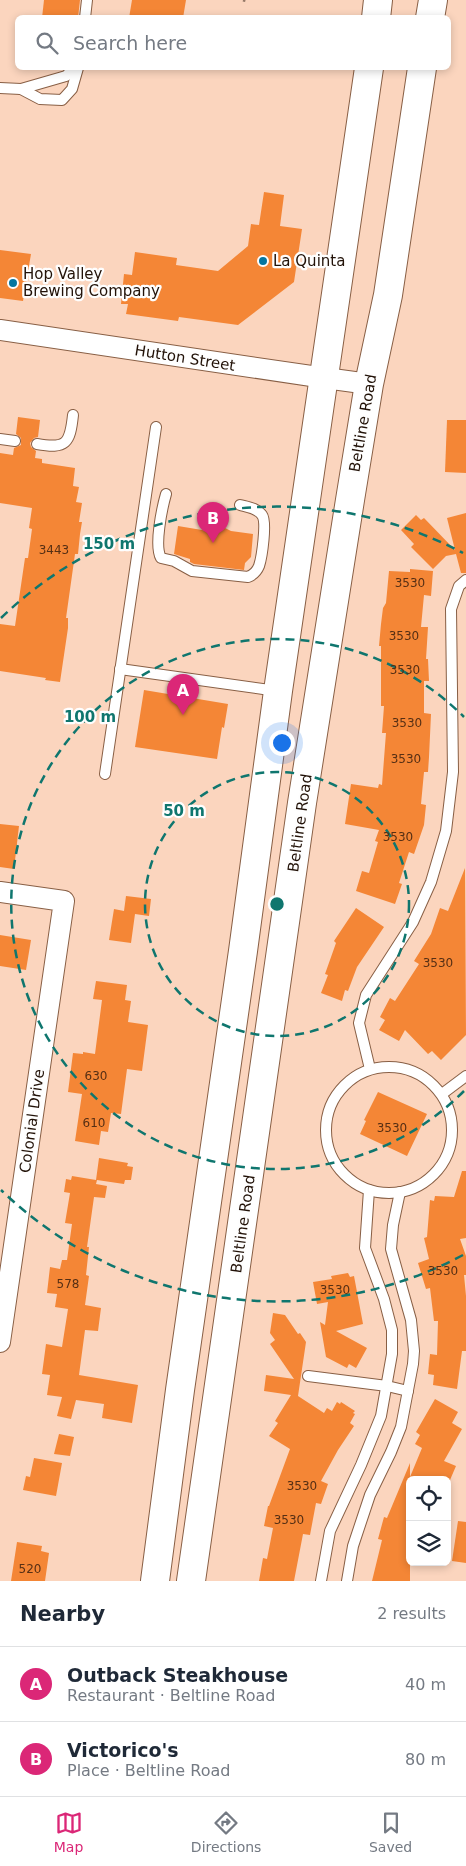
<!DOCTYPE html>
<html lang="en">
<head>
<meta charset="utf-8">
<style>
	body { margin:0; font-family:"DejaVu Sans",sans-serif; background:#f6f6f7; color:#1f2937 }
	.controls { position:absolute; right:15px; bottom:15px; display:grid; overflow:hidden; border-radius:8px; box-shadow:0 2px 8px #0003 }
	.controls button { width:45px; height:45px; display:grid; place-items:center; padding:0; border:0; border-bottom:1px solid #e0e1e3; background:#fff; color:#1f2937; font:25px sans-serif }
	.you { position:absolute; left:281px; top:742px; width:18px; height:18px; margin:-12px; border:4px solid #fff; border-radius:50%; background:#1a73e8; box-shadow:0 0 0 8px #1a73e833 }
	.badge { display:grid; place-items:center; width:32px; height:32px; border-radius:50%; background:#db2777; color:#fff; font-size:16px; font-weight:700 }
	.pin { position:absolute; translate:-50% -41px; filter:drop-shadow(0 1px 2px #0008) }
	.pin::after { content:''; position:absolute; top:26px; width:18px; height:15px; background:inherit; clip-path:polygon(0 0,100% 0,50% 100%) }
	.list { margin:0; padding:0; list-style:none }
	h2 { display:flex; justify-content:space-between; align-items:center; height:65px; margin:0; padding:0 20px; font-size:21px }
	h2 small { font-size:16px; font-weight:400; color:#747a83 }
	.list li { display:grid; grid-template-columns:32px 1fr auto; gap:15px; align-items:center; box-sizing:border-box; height:75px; padding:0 20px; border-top:1px solid #e0e1e3 }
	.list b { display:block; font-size:19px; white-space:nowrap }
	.list p { margin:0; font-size:16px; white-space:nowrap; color:#747a83 }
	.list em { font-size:16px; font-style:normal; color:#747a83 }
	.icon { flex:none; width:28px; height:28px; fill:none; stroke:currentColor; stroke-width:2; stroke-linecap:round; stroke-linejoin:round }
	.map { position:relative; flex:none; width:466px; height:1581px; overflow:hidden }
	.search { position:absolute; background:#fff; box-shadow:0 2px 8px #0003; left:15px; right:15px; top:15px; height:55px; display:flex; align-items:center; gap:12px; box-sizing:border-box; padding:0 18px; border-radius:8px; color:#747a83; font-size:19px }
	.sheet { height:215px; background:#fff }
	nav { display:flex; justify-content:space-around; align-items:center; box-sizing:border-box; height:70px; border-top:1px solid #e0e1e3; background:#fff; font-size:14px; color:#747a83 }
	nav a { display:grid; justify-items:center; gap:2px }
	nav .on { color:#db2777 }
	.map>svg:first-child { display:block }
</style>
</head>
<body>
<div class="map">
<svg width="466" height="1581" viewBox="0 0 466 1581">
	<rect width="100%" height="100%" fill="#fbd5be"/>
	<g fill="#f48636">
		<path d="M44 0H80L78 18H42Z"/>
		<path d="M132 0H186L183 18H129Z"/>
		<path d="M264 192 284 195 280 226 302 229 294 282 238 325 179 317 178 321 126 314 128 304H121L124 274 132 275 135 252 177 258 176 265 218 271 248 246 251 224 259 225Z"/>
		<path d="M0 250 31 254 23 301 0 298Z"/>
		<path d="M18 417 40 420 38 437 34 438 30 443 31 447 36 451 35 458 42 459V463L75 468 73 486 79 487 76 502 82 503 79 522H82L80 534 78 554H75L66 618H68V628L60 682 45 680 46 678 0 671V624L15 626 25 558H28L32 529 29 528 32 508 0 503V453L13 455 14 448 21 445V438L16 434Z"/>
		<path d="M447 420H466V473L445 472Z"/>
		<path d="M466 513V573H461L456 554 446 556 433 569 411 547 414 544 401 530 416 515 421 520 424 518 455 550 447 518Z"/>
		<path d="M178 526 214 532 220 527H223L231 531 253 534 251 557 245 563 244 570 194 564 190 562V559L174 554Z"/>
		<path d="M410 569 433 571 431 596 424 595 421 627H428L426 659H428L429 681H424V713L431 714 429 757 428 772H424L421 804 426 805 424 825 414 854 409 852 399 883 402 884 395 904 356 891 362 871 369 873 378 842 375 841 379 830 345 824 351 784 378 788 379 784 382 785 386 733H382L384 706H381V646H379L381 624 383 608 386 603 389 571 410 572Z"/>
		<path d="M144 690 228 704 224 728 222 727 217 759 135 747Z"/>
		<path d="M0 824 19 826 14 869 0 867Z"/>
		<path d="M465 868 466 1035 441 1060 432 1051 428 1054 405 1030 399 1041 379 1030 385 1020 380 1017 390 998 395 1001 419 964 414 961 431 934 440 908 448 911Z"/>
		<path d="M126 896 151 899 149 916 135 914 131 943 109 940 114 909 124 911Z"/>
		<path d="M356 908 384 927 357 967 348 991 345 990 342 1001 321 993 328 975 325 974 336 943 334 941Z"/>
		<path d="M0 935 31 940 26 970 0 966Z"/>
		<path d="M96 981 127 985 125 1000 131 1001 128 1022 148 1025 142 1071 127 1069 121 1114 111 1113 108 1132 101 1131 99 1145 75 1141 82 1094 68 1092 73 1053 83 1054V1052L95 1054 102 1000 93 999Z"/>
		<path d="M378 1092 427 1114 407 1156 360 1134 366 1121 364 1120Z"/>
		<path d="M99 1158 128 1163 127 1166 133 1167 131 1180H125L124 1184 97 1180 96 1184 107 1186 105 1198 94 1197 87 1247H89L86 1275 89 1276 85 1305 101 1308 98 1331 85 1330 79 1375 138 1385 132 1423 102 1418 104 1404 76 1400 71 1419 57 1416 62 1397 47 1395 50 1375 42 1374 46 1344 62 1347 68 1309 55 1307 57 1294 47 1293 50 1267 60 1269 62 1260H67L72 1224 65 1223 70 1193 64 1192 66 1179 71 1180 72 1176 96 1180Z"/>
		<path d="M462 1171H466V1238L460 1239 466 1256V1275H464L466 1296V1351H462L457 1389 433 1385 434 1375 428 1374 430 1354 437 1355 438 1321H434L430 1288 426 1289 418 1263 429 1259 424 1238 427 1237 430 1200 434 1201 435 1196 454 1197Z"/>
		<path d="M348 1273 350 1277 354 1276 363 1324 336 1331 367 1348 356 1368 349 1364 347 1368 326 1357 320 1322 325 1325 328 1302 317 1304 313 1282 332 1279 331 1276Z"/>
		<path d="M273 1313 285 1315 298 1334 300 1333 306 1342 298 1396 324 1413 327 1408 332 1411 337 1402 340 1404 341 1402 355 1411 353 1413 355 1414 350 1423 354 1426 338 1450 321 1481 328 1484 321 1504 316 1503 310 1535 303 1534 294 1581H259L263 1558 267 1559 273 1528 264 1526 268 1506H269L290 1449 269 1436 278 1423 275 1421 291 1395 264 1391 266 1375 294 1379 270 1344 275 1340 270 1333Z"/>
		<path d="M435 1399 458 1412 452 1423 462 1429 444 1461 456 1466 450 1480H410V1581H372L382 1540 378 1539 384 1517 387 1518 410 1463V1477L422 1448 415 1444 420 1435 416 1432Z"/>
		<path d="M59 1434 74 1437 70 1456 54 1454Z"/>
		<path d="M34 1458 62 1463 56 1496 23 1490 26 1476 30 1477Z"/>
		<path d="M458 1521 466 1522V1563L452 1561Z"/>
		<path d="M17 1542 42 1546 41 1551 49 1553 45 1581H11Z"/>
	</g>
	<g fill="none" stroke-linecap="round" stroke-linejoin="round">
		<defs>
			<g id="lane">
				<path d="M85 18 87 0"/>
				<path d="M0 88 21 89 66 76 74 68"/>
				<path d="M21 89 40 99 62 100 72 89 78 68"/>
				<path d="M0 439 15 441"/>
				<path d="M37 444C66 449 70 444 73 415"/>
				<path d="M166 494C162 508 154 546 161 558L174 561 192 571 248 577C253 575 257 571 259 566 262 557 267 522 262 515 257 508 248 507 240 505"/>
				<path d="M120 669 277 691"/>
				<path d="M105 774 156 427"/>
				<circle cx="389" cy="1130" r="63"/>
				<path d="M370 1069 359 1023 366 995 413 922 431 882 446 831 453 772 451 609 459 586 466 580"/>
				<path d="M442 1094 466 1076"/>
				<path d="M308 1376 387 1386 408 1391"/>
				<path d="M321 1581 330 1531 361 1465 381 1416 392 1354V1330L384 1299 365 1248 369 1190"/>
				<path d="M347 1581 353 1546 370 1495 391 1452 401 1427 413 1364 414 1351 411 1320 391 1249 393 1225 400 1192"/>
			</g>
			<g id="street">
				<path d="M0 330 325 378 369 384"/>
				<path d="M0 892 64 901 0 1342"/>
			</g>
			<g id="primary">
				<path d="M376 18 378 0"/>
				<path d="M430 18 433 0"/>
				<path d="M155 1581 180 1390 243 951 278 691 369 68"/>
				<path d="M191 1581 302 803 350 500 369 384 388 295 422 68"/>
			</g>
		</defs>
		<use href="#lane" stroke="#885f45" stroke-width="12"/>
		<use href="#street" stroke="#885f45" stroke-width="22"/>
		<use href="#primary" stroke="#885f45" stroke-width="30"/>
		<path stroke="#957968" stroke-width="3" stroke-dasharray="2.5 2.5" stroke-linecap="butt" d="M243 0 247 1"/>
		<use href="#lane" stroke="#fff" stroke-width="10"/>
		<use href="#street" stroke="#fff" stroke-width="20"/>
		<use href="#primary" stroke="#fff" stroke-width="28"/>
	</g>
	<g fill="none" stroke="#0f766e" stroke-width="2.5" stroke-dasharray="9 6">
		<circle cx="277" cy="904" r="132"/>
		<path d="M464 1091A265 265 0 1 1 464 717"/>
		<path d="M463 1255A397 397 0 0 1 1 1190M1 618A397 397 0 0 1 463 553"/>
	</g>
	<g fill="#0576a0" stroke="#fefefe" stroke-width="2">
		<circle cx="263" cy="261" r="5"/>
		<circle cx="13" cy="283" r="5"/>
	</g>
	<g text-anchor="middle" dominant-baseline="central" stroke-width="4.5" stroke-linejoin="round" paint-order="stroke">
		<g font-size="12" fill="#562f14">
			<text x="54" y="550">3443</text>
			<text x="410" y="583">3530</text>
			<text x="404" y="636">3530</text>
			<text x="405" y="670">3530</text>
			<text x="407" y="723">3530</text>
			<text x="406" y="759">3530</text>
			<text x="398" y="837">3530</text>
			<text x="438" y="963">3530</text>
			<text x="96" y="1076">630</text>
			<text x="94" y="1123">610</text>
			<text x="392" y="1128">3530</text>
			<text x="443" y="1271">3530</text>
			<text x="68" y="1284">578</text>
			<text x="335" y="1290">3530</text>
			<text x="302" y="1486">3530</text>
			<text x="289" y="1520">3530</text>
			<text x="30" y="1569">520</text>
		</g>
		<g font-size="15" fill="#221208" stroke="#fefefe" text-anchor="start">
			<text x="273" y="261">La Quinta</text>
			<text x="23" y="274">Hop Valley<tspan x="23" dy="17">Brewing Company</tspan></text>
		</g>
		<g font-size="15" fill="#221208" stroke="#fefefe">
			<text transform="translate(185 358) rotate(9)">Hutton Street</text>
			<text transform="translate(363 423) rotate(-80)">Beltline Road</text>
			<text transform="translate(300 823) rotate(-82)">Beltline Road</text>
			<text transform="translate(32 1121) rotate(-82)">Colonial Drive</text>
			<text transform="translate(243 1224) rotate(-82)">Beltline Road</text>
		</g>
	</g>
	<circle cx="277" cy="904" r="8" fill="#0f766e" stroke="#fefefe" stroke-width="2.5"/>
	<g font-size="15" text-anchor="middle" font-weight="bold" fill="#0f766e" stroke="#fefefe" stroke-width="4.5" stroke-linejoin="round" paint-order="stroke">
		<text x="109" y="549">150 m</text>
		<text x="90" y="722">100 m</text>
		<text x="184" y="816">50 m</text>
	</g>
</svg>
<div class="controls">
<button><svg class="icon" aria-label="locate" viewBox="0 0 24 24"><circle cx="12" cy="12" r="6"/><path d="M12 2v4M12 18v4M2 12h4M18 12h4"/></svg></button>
<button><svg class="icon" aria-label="layers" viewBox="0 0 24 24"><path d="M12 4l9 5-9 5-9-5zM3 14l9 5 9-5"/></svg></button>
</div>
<div class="you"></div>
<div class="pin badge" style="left:183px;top:715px">A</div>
<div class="pin badge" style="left:213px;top:543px">B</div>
<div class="search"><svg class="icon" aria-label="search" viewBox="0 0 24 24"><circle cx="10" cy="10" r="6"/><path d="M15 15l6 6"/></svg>Search here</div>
</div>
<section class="sheet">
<h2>Nearby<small>2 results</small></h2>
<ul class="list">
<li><span class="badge">A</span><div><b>Outback Steakhouse</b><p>Restaurant · Beltline Road</p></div><em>40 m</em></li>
<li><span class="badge">B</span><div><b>Victorico's</b><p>Place · Beltline Road</p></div><em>80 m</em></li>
</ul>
</section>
<nav>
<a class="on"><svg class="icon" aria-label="map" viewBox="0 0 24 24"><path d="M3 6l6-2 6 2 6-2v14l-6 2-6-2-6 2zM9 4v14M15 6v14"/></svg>Map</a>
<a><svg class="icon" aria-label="directions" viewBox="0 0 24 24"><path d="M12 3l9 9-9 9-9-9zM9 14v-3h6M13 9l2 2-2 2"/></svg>Directions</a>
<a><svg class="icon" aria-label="saved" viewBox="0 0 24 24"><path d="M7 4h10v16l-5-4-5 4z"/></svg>Saved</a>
</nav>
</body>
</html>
